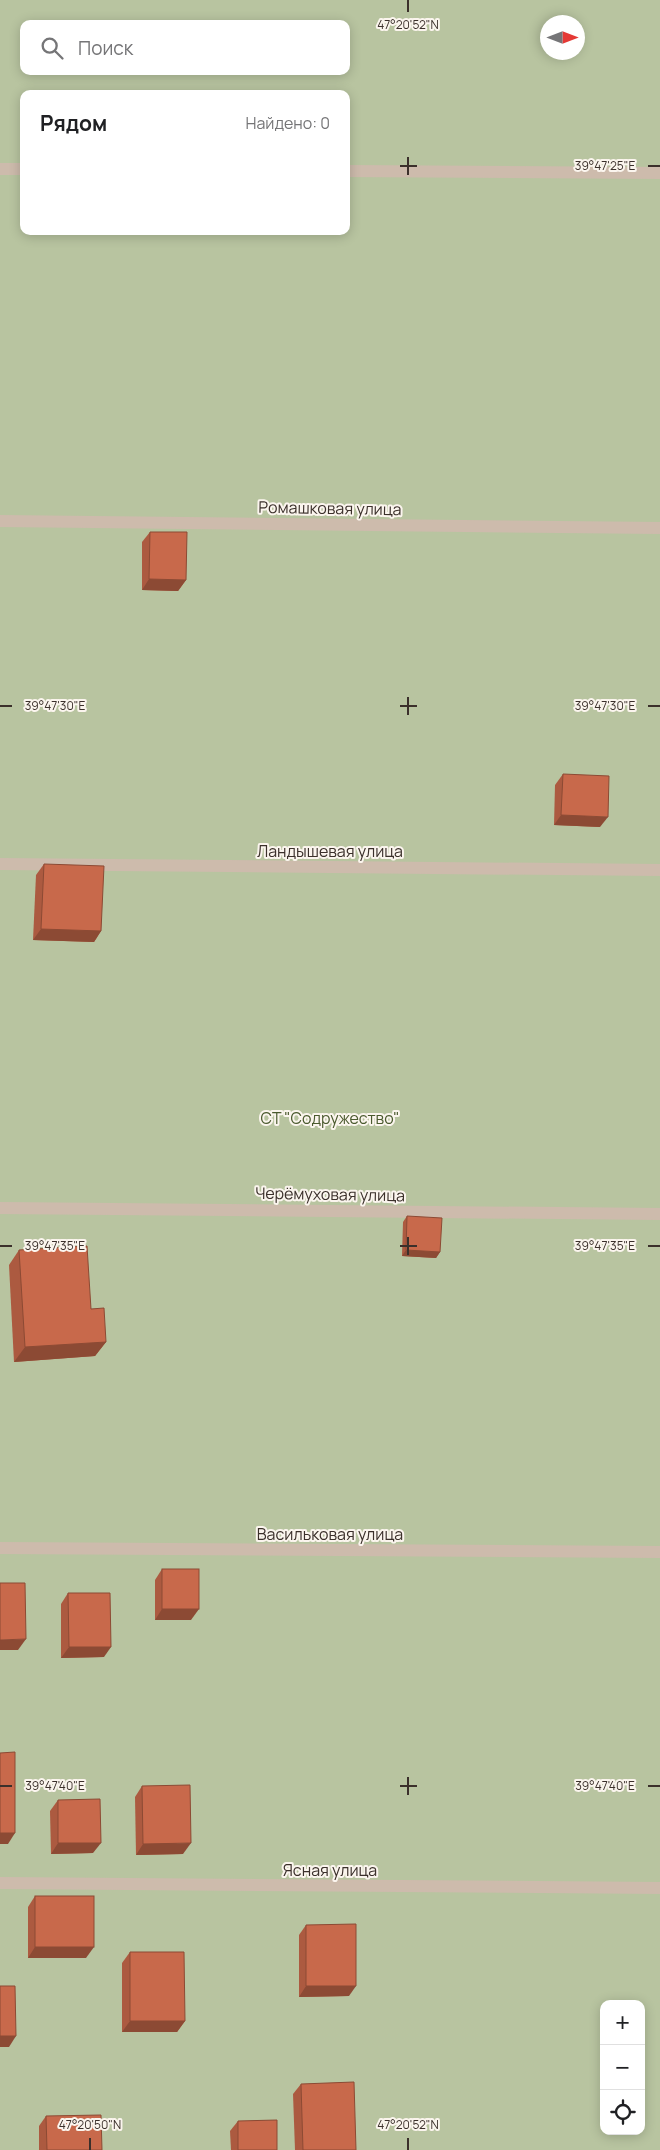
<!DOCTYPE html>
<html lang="ru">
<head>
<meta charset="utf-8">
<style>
	body { margin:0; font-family:Manrope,sans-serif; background:#f6f6f6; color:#202124 }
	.controls { position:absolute; right:15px; bottom:15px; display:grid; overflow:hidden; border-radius:10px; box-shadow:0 2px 12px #0003 }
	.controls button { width:45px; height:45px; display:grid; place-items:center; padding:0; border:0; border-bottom:1px solid #e0e0e0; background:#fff; color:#202124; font:25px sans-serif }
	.compass { position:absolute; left:540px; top:15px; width:45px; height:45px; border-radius:50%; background:#fff; box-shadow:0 2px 12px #0003; rotate:90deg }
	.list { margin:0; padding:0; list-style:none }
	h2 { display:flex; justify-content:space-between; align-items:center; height:65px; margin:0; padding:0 20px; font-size:21px }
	h2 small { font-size:16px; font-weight:400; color:#757577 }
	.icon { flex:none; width:28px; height:28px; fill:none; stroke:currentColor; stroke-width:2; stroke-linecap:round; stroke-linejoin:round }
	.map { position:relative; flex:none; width:660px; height:2150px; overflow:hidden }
	.search { position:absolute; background:#fff; box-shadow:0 2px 12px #0003; left:20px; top:20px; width:330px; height:55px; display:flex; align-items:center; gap:12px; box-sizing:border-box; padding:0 18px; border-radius:10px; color:#757577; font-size:19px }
	.panel { position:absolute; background:#fff; box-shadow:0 2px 12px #0003; left:20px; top:90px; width:330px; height:145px; border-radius:10px }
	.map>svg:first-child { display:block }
</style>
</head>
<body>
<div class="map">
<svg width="660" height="2150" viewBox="0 0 660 2150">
	<rect width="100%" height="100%" fill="#f4ebe1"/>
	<path fill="#b8c4a0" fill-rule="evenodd" d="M0 0H660V2150H0ZM548 22H578V52H548ZM24 24H346V71H24ZM24 94H346V231H24ZM604 2004H641V2131H604Z"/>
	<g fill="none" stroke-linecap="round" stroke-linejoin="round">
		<g stroke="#cdbbac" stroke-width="12">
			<path d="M0 169H24"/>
			<path d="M346 171 660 173"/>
			<path d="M0 521 660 528"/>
			<path d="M0 864 660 870"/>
			<path d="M0 1208 660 1214"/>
			<path d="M0 1548 660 1552"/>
			<path d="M0 1883 660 1888"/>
		</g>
	</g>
	<g fill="#ac5a40">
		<path d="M150 532 186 580 178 591 142 590V542Z"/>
		<path d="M563 774 600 827 554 825 555 785Z"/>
		<path d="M44 864 101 931 94 942 33 940 36 875Z"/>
		<path d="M407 1216 440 1252 436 1258 402 1256 403 1222Z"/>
		<path d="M19 1250 91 1309 106 1342 95 1356 14 1362 9 1265Z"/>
		<path d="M162 1569 191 1620H155V1580Z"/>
		<path d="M68 1593 104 1657 61 1658V1604Z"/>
		<path d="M142 1786 183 1854 136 1855 135 1797Z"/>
		<path d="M58 1800 93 1853 51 1854 50 1811Z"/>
		<path d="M35 1896 86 1958H28V1907Z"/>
		<path d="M306 1925 349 1996 299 1997V1935Z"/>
		<path d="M130 1952 185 2021 177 2032H122V1963Z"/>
		<path d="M301 2084 356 2150H295L293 2094Z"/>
		<path d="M46 2116 102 2150H39V2126Z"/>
		<path d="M238 2121 277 2150H231L230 2131Z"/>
	</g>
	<g fill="#8c4a34">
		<path d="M149 579 186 580 178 591 142 590Z"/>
		<path d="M561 815 608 817 600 827 554 825Z"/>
		<path d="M41 929 101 931 94 942 33 940Z"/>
		<path d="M406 1250 440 1252 436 1258 402 1256Z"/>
		<path d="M106 1342 95 1356 14 1362 25 1347Z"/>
		<path d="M162 1609H199L191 1620H155Z"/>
		<path d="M26 1639 18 1650H0V1640Z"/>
		<path d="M69 1647H111L104 1657 61 1658Z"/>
		<path d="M0 1833H15L8 1844H0Z"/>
		<path d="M58 1843H101L93 1853 51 1854Z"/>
		<path d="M191 1843 183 1854 136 1855 143 1844Z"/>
		<path d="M35 1947H94L86 1958H28Z"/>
		<path d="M306 1986H356L349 1996 299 1997Z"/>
		<path d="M130 2021H185L177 2032H122Z"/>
		<path d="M0 2036H16L9 2047H0Z"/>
	</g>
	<g fill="#c8694b" stroke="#8c4a34">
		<path d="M150 532H187L186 580 149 579Z"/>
		<path d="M563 774 609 776 608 817 561 815Z"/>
		<path d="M44 864 104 866 101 931 41 929Z"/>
		<path d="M407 1216 442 1218 440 1252 406 1250Z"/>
		<path d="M87 1246 91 1309 104 1308 106 1342 25 1347 19 1250Z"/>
		<rect x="162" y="1569" width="37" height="40"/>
		<path d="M0 1583H25L26 1639 0 1640Z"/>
		<path d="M68 1593H110L111 1647H69Z"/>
		<path d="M15 1752V1833H0V1753Z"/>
		<path d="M190 1785 191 1843 143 1844 142 1786Z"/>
		<path d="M100 1799 101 1843H58V1800Z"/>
		<rect x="35" y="1896" width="59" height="51"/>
		<path d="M356 1924V1986H306V1925Z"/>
		<path d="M130 1952H184L185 2021H130Z"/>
		<path d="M0 1986H15L16 2036H0Z"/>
		<path d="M354 2082 356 2150H303L301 2084Z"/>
		<path d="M101 2115 102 2150H47L46 2116Z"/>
		<path d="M277 2120V2150H238V2121Z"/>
	</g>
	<path fill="none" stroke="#3b302b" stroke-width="2" d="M408 0V12M408 157V175M400 166H417M648 166H660M408 697V715M0 706H12M400 706H417M648 706H660M408 1237V1255M0 1246H12M400 1246H417M648 1246H660M408 1777V1795M0 1786H12M400 1786H417M648 1786H660M90 2138V2150M408 2138V2150"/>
	<g text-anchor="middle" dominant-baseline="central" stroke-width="4" stroke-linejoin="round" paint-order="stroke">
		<g font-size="16" fill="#3b302b" stroke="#fbf5ee">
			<text transform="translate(330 508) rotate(1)">Ромашковая улица</text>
			<text x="330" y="851">Ландышевая улица</text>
			<text transform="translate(330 1194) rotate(1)">Черёмуховая улица</text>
			<text x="330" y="1534">Васильковая улица</text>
			<text x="330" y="1870">Ясная улица</text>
		</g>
		<g font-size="16" fill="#4a5a2e" stroke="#fbf5ee">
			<text x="330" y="1118">СТ "Содружество"</text>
		</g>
	</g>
	<g font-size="12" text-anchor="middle" fill="#3b302b" stroke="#fbf5ee" stroke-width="4" stroke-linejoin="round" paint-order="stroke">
		<text x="408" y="29">47°20'52"N</text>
		<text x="605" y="170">39°47'25"E</text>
		<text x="55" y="710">39°47'30"E</text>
		<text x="605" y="710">39°47'30"E</text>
		<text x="605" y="1250">39°47'35"E</text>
		<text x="55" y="1250">39°47'35"E</text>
		<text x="605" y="1790">39°47'40"E</text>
		<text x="55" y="1790">39°47'40"E</text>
		<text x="90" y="2129">47°20'50"N</text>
		<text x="408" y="2129">47°20'52"N</text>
	</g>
</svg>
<div class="controls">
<button>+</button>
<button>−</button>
<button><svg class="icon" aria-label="locate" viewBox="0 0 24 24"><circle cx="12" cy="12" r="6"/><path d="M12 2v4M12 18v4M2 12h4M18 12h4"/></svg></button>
</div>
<svg class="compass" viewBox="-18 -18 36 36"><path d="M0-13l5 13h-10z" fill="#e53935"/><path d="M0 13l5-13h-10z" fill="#757577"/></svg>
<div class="search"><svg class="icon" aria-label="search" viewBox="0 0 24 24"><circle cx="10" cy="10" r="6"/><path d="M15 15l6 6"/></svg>Поиск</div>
<section class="panel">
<h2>Рядом<small>Найдено: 0</small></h2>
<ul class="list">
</ul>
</section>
</div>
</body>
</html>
